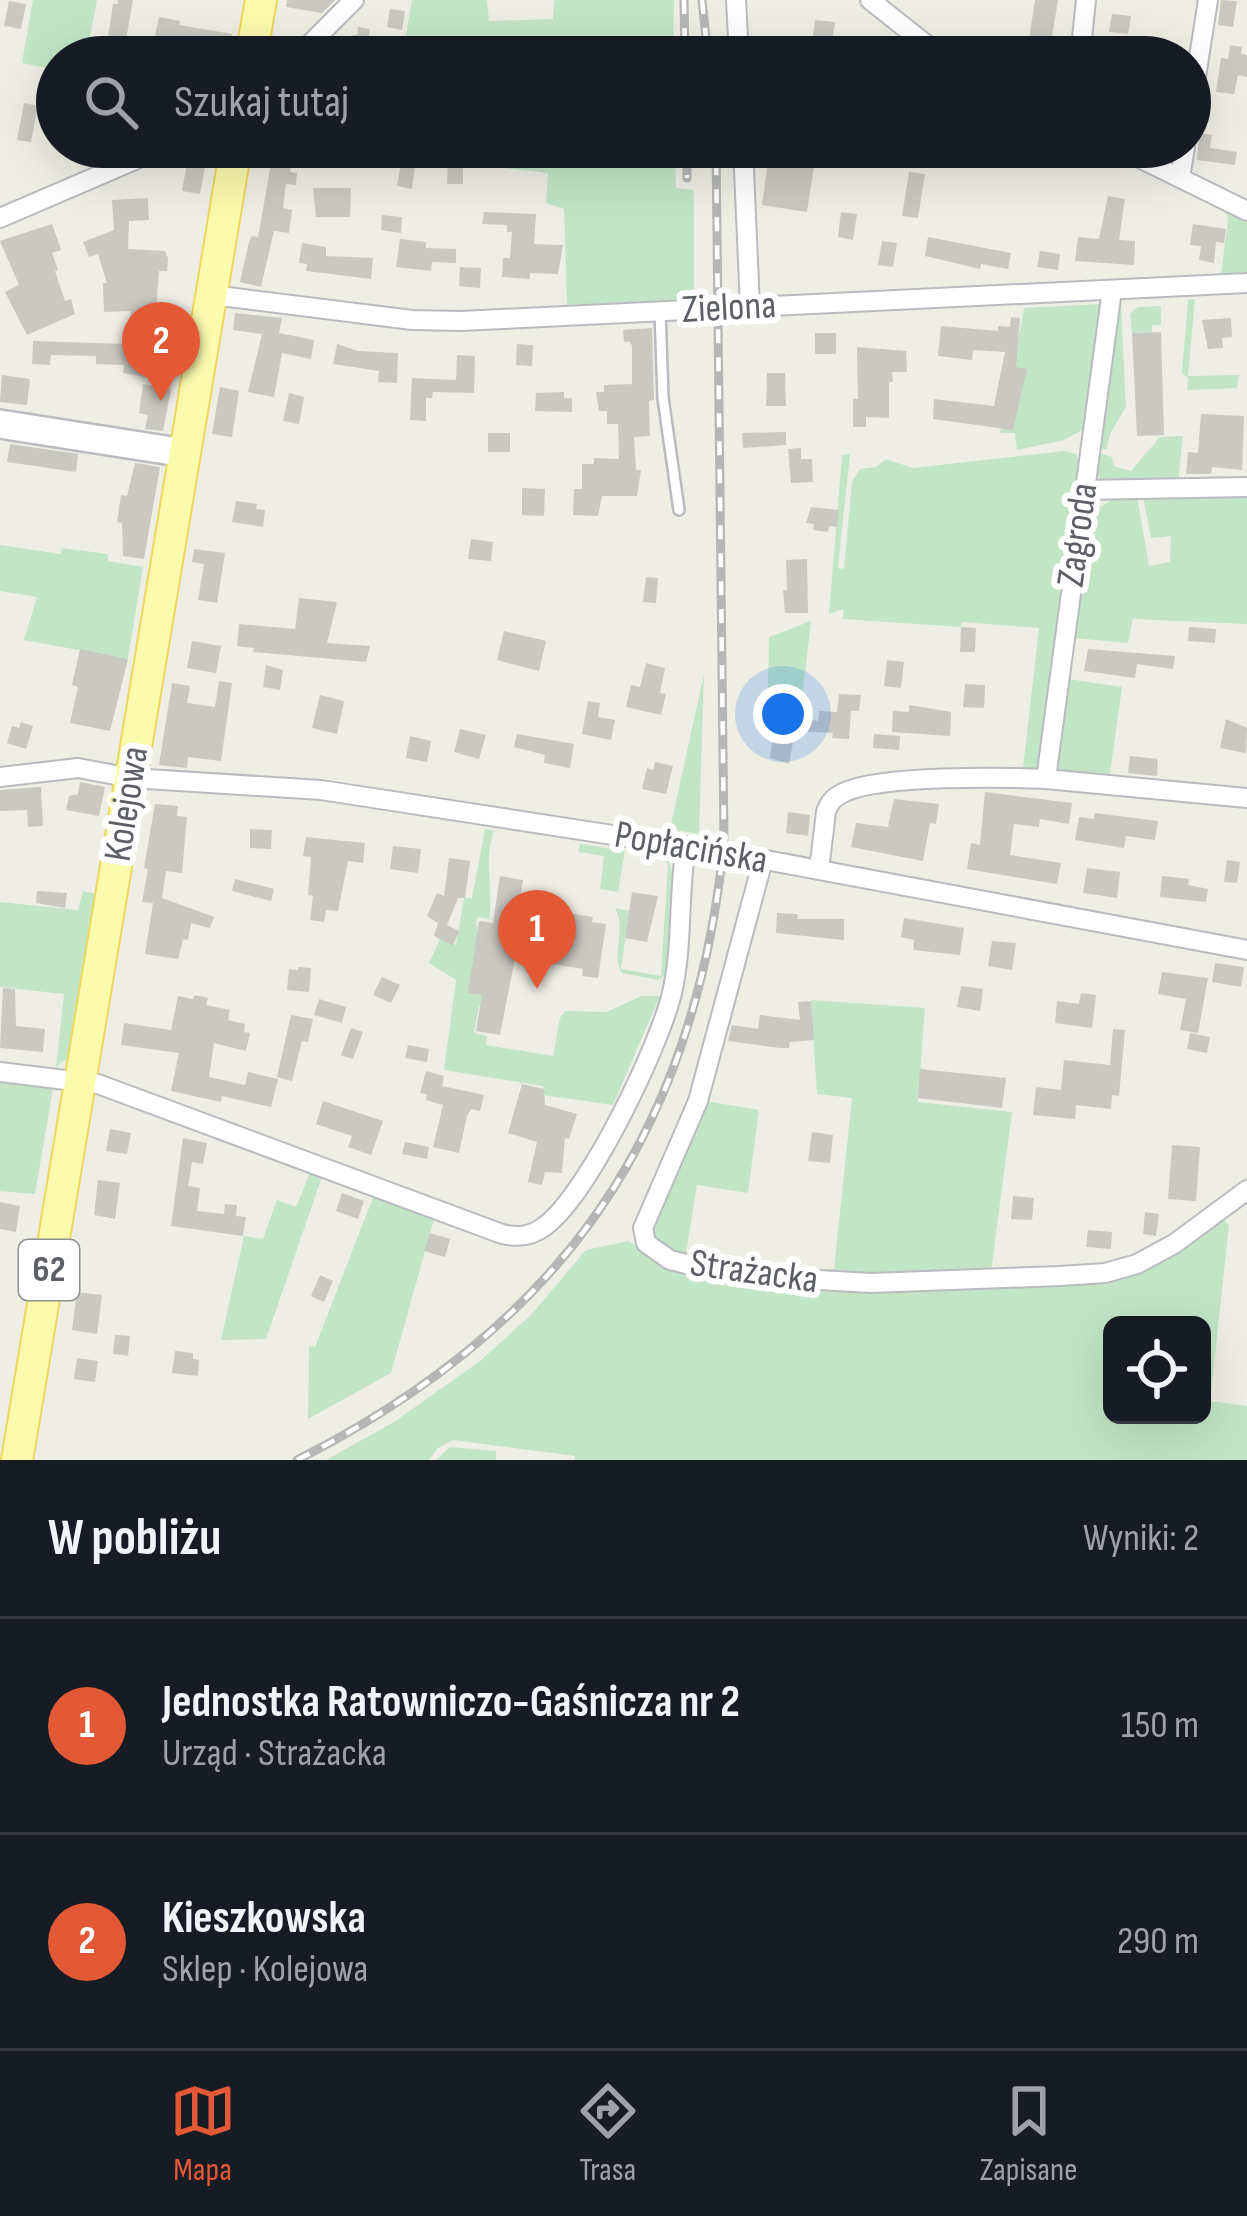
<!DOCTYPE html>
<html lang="pl">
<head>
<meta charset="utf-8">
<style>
	body { margin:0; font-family:"Sofia Sans Condensed",sans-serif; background:#20242c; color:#f1f3f6 }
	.controls { position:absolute; right:36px; bottom:36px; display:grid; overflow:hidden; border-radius:18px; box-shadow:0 12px 48px #0002 }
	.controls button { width:108px; height:108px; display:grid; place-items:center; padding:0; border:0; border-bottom:3px solid #363941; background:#171b24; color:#f1f3f6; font:60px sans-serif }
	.you { position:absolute; left:783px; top:714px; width:42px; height:42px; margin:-30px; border:9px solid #fff; border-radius:50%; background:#1a73e8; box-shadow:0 0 0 18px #1a73e833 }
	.badge { display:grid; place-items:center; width:78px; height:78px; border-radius:50%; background:#e45935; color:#fff; font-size:39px; font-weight:700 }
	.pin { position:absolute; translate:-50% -99px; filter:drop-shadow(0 3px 6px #0008) }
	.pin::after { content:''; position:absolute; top:63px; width:42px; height:36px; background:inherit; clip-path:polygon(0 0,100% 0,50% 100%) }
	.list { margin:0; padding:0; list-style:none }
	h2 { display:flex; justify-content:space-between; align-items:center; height:156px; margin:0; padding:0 48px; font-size:51px }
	h2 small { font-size:39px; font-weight:400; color:#9ea1a6 }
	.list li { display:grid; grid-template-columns:78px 1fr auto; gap:36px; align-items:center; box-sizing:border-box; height:216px; padding:0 48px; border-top:3px solid #363941 }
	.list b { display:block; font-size:45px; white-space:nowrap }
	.list p { margin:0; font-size:39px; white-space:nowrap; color:#9ea1a6 }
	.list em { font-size:39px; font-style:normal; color:#9ea1a6 }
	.icon { flex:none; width:66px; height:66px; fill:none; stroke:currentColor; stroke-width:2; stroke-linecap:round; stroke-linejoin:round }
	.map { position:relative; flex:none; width:1247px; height:1460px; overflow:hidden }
	.search { position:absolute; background:#171b24; box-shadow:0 12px 48px #0002; left:36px; right:36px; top:36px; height:132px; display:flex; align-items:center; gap:30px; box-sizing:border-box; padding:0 42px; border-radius:66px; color:#9ea1a6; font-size:45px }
	.sheet { height:588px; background:#171b24 }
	nav { display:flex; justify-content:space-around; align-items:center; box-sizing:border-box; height:168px; border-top:3px solid #363941; background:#171b24; font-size:33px; color:#9ea1a6 }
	nav a { display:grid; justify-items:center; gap:6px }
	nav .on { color:#e45935 }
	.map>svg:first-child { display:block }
</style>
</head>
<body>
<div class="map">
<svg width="1247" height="1460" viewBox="0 0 1247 1460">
	<rect width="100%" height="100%" fill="#eeeee5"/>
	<g fill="#c2e5c6" fill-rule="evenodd">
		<path d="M33 0H97L86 57H57V70L22 63Z"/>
		<path d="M412 0H487L489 21 553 19 554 0H674L673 57H402Z"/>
		<path d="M418 147H675L676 188 694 190V299L567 305 564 209 546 203 548 173 416 158Z"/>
		<path d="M1225 205 1247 216V272L1221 274 1228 221Z"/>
		<path d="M1195 299 1188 376 1239 375 1237 388 1187 390 1188 378 1182 373 1188 300Z"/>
		<path d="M1100 304 1086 428 1064 440 1017 450 1015 433H1000L1007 395 1021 396 1026 370 1013 367 1024 308Z"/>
		<path d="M1121 305 1126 407 1111 432 1106 450 1099 447Z"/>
		<path d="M1161 306V325H1152V332L1132 333 1130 314 1138 307Z"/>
		<path d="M1183 436 1178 483 1102 482 1096 472 1098 453 1112 457 1114 466 1131 471 1160 437Z"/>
		<path d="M1064 451 1076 454 1081 466 1043 760 1036 769 1023 768 1039 628 962 622 961 627 843 619V609L829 614 842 455 850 454 838 568 844 569 852 482 860 469 876 467 886 459 913 468Z"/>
		<path d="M1247 495V624L1133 619 1128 643 1074 638 1091 513 1116 497 1137 496 1149 566 1170 562 1171 536 1151 538 1143 496Z"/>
		<path d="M0 545 61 554 62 548 108 554V561L143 567 128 659 24 640 37 597 0 591Z"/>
		<path d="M811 621 800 717 772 713 767 735 769 637Z"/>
		<path d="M704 674 699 834 670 829Z"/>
		<path d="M1068 679 1122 687 1110 774 1055 770Z"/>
		<path d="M485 829 494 831C483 861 494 888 489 919L478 917 476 924 494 997 492 1008 479 1006 474 1033 487 1036 486 1045 553 1056 560 1018 565 1011 607 1012 641 996H660L613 1105 543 1095V1086L444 1070 456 980 429 963 440 939 456 945 464 898H472Z"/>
		<path d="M580 844 625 851 618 892 600 889 604 856 578 852Z"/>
		<path d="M662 857 668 859C681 891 670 941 665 975L658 980 622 973C610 954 627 930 615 908L629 911 621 969 661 976 668 864Z"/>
		<path d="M83 891 96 894 69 1057 56 1067 64 994 0 987V902L78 910Z"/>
		<path d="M811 1000 925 1008 918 1102 1012 1112 991 1272 834 1278 788 1270 834 1269 852 1098 817 1094Z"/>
		<path d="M0 1082 53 1088 35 1194 0 1191Z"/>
		<path d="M705 1101 759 1110 748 1193 697 1185 686 1253 698 1257 696 1263 670 1255 651 1234V1221Z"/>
		<path d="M310 1173 322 1177 266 1339 221 1340 244 1236 263 1239 277 1200 296 1207Z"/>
		<path d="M374 1195 434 1219 391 1373 308 1419 309 1346 315 1347Z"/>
		<path d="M1222 1219 1229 1225 1210 1401 1247 1406V1460H575V1456L453 1440 438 1448 429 1460H326L394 1422 480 1361 531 1315 586 1250 628 1241 675 1268 1037 1287 1071 1282 1105 1283 1135 1275ZM1112 1325H1202V1415H1112Z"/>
		<path d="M450 1447 496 1451V1460H436Z"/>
	</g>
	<g fill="#cac8c2">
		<path d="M118 0H133L123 57H105L113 4H118Z"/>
		<path d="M287 0H335L322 13 286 7Z"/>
		<path d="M1035 0H1058L1051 43 1029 39Z"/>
		<path d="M1221 0 1237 1 1233 27 1218 25Z"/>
		<path d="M9 1 26 4 21 29 4 26Z"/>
		<path d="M390 9 405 11 402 30 387 27Z"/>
		<path d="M1112 14 1131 16 1128 34 1109 32Z"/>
		<path d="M159 17 180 21 179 25 232 34 229 49 217 46 215 55 183 50 184 41 155 36Z"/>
		<path d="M815 20 835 22 830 57H810Z"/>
		<path d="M358 27 370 29 366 55 350 53 352 35H357Z"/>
		<path d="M1230 45 1242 47 1241 54 1247 55V77L1238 75 1234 94 1216 92 1221 58 1228 59Z"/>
		<path d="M24 103 38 106 31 142 17 140Z"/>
		<path d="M1199 133 1212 135 1210 148 1237 152 1235 165 1197 160Z"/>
		<path d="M770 147H817L807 212 762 205Z"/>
		<path d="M402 156 416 158 412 189 397 186Z"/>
		<path d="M272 158 292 161 290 172 297 173 296 185 286 184 283 208 292 210 289 233 274 231 261 287 240 282 249 242 252 236 258 237Z"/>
		<path d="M448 162 463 163V184H447Z"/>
		<path d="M187 163 205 167 200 194 182 191Z"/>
		<path d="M909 172 925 174 918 218 902 216Z"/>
		<path d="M313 188H351L350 217H316Z"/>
		<path d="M1108 196 1125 199 1119 240 1135 241 1134 265 1075 261 1078 237 1099 239Z"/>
		<path d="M148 198 149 220 129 221 128 249 165 251 168 258 167 271H159L155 325 163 326 156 379 123 373 124 365 96 364V356L51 355 50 365 32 364 33 341 126 344 131 311 104 312 103 283H107L98 254 89 257 83 242 114 230 112 200Z"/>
		<path d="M484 212 536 214 534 244 563 245 558 274 530 273V279L502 277 503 258H510L512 232H507V225L482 224Z"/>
		<path d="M841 212 857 214 853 240 838 237Z"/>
		<path d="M382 215 402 217 401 233 381 230Z"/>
		<path d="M52 224 61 250 52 253 58 270 55 271 65 301 71 299 75 314 27 335 5 292 19 285 0 241Z"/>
		<path d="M1193 224 1226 229 1224 243 1216 242 1214 263 1199 260 1201 246 1190 245Z"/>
		<path d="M928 237 1011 253 1008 269 981 264 980 269 925 256Z"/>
		<path d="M400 239 426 242V248L456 249V263L432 262 431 271 396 267Z"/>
		<path d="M882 241 897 243 893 267 878 265Z"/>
		<path d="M302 243 326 247V256L373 258 371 279 306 271 307 264 299 263Z"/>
		<path d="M1040 251 1060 254 1058 270 1037 267Z"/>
		<path d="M460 267 481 268 480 288 459 286Z"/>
		<path d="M235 313 282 318 279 333 314 340 311 359 282 353 274 397 248 392 262 334 233 330Z"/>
		<path d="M1011 317 1020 318 1016 367 1027 369 1013 430 933 419 934 399 994 406 1005 352 973 350 972 360 938 356 941 326 998 331V326L1010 327Z"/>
		<path d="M1231 318 1232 337 1222 338 1223 348 1208 349 1202 320Z"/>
		<path d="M652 328 654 400 649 401 650 436 634 437 636 470H641L637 496H602L598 516 573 515 574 489H582V464H594V458L619 459 618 424H607V411H599L596 392H604V385L632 384V346L630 342H624L623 330Z"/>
		<path d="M1161 332 1164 435 1137 436 1132 333Z"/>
		<rect x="815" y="333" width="21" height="21"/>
		<path d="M337 344 358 351 398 353 397 383 378 382 379 371 333 364Z"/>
		<path d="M517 344 533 345 532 366 516 365Z"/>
		<path d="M857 347 906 351 907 372H892L893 382H889V418L866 417V427H853V399H858Z"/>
		<path d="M457 355 475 356 474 393 433 392 432 398H426V421L410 420 412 378 456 380Z"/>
		<path d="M767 373H785L786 406H766Z"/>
		<path d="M2 375 30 379 27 405 0 402Z"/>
		<path d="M143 384 171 389 163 431 145 429 148 415 139 413Z"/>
		<path d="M220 387 239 391 232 437 212 434Z"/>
		<path d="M564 392V398H572V412L535 411 536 393Z"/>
		<path d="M289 393 304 397 299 424 283 421Z"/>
		<path d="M1201 414 1244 416 1242 470 1212 467 1211 474H1186L1188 452 1198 453Z"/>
		<path d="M786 432V445L743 448 742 433Z"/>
		<rect x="488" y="433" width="22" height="19"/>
		<path d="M10 444 78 454 76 472 7 462Z"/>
		<path d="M801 448V459H812L813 482 791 483 788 449Z"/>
		<path d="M135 463 160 467 144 559 123 556 122 523 117 522 121 495 127 496Z"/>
		<path d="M522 488 545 489 544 516 522 515Z"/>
		<path d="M236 501 257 504 256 509 265 510 263 527 232 522Z"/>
		<path d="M811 507 839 510 837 527 829 526 828 532 813 530 814 524 806 523Z"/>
		<path d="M471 539 493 542 491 561 468 559Z"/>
		<path d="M194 549 225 553 217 603 198 600 204 564 192 562Z"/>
		<path d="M807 559 808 613H785L783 590H787L786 560Z"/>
		<path d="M646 577 658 578 656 603 643 602Z"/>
		<path d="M299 598 337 602 327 643 370 646 366 662 253 652 254 648 237 646 239 624 295 629Z"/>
		<path d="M961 627 976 628 975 652H960Z"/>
		<path d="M1189 627 1216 629 1215 643 1188 641Z"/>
		<path d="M504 631 546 641 539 671 497 660Z"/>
		<path d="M192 641 221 646 216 673 187 668Z"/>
		<path d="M80 649 128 659 110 731 70 723 78 687 72 685Z"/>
		<path d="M1088 649 1175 656 1173 669 1137 664 1135 678 1084 671Z"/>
		<path d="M887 660 904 662 901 688 884 686Z"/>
		<path d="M646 663 665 668 660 693 666 694 661 715 626 707 631 685 640 687Z"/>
		<path d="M266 665 283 670 280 690 263 687Z"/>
		<path d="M219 681 232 683 221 761 188 757 187 768 159 765 172 683 190 686 187 703 215 707Z"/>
		<path d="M965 684 985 685 984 708 963 707Z"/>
		<path d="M839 694 861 695 859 711H851L849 739 832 738 833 733 795 731 789 764 770 758 776 714 818 721 819 711 837 712Z"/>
		<path d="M320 695 344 701 337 734 312 728Z"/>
		<path d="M588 701 600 703 598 717 615 720 611 740 582 734Z"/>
		<path d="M909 705 951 712 950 736 892 732 893 711 909 712Z"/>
		<path d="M1226 719 1247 728 1246 753 1220 748Z"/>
		<path d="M21 722 33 726 26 749 7 743 12 726 19 728Z"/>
		<path d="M460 729 486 735 479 759 454 752Z"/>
		<path d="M517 734 574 744 570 768 544 763 545 755 514 747Z"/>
		<path d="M874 734 900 736 899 750 873 748Z"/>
		<path d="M410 736 431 741 427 762 406 758Z"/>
		<path d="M1130 756 1158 759 1157 776 1128 773Z"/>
		<path d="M655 762 673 766 666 794 642 789 647 768 653 770Z"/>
		<path d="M80 782 105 787 99 816 66 810 69 796 78 794Z"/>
		<path d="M41 787 43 826 28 827 27 810 0 811V790Z"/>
		<path d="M985 792 1072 803 1069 824 1040 819 1039 827 1014 824 1010 855 1061 863 1057 884 967 869 971 843 980 845Z"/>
		<path d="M894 799 939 804 936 824 930 823 923 861 851 847 856 823 888 827Z"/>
		<path d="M155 804 178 806 177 816 187 817 182 873 166 871 162 898 214 917 210 928 191 923 188 940 183 939 178 959 145 954 153 903 142 902 148 869 144 868Z"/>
		<path d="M788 812 810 815 808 836 786 833Z"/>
		<path d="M1095 813 1158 821 1155 840 1126 836 1124 848 1075 840 1079 817 1094 819Z"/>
		<path d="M250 829 272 830 271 849 250 848Z"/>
		<path d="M306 837 365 843 363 863 348 861 338 911 326 910 324 922 310 920 313 896 308 895 311 857 303 856Z"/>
		<path d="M393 846 421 849 418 873 390 869Z"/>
		<path d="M449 858 470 861 465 898H458L447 925 459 931 453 945 434 936 438 923 427 916 437 893 444 896Z"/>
		<path d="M1227 860 1240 862 1237 883 1224 882Z"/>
		<path d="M1087 868 1120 872 1117 898 1083 893Z"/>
		<path d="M500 876 523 880 519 905 593 917 592 922 606 924 598 978 582 976 583 969 515 958 500 1035 476 1031 482 995 468 993 479 921 493 923Z"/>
		<path d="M1162 876 1189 879 1188 885 1208 889 1206 902 1160 897Z"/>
		<path d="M235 879 274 889 271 901 232 891Z"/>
		<path d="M37 891 67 893 65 908 36 903Z"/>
		<path d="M632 892 658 896 647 942 625 938Z"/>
		<path d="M777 913 798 914 797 919H844V940L776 933Z"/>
		<path d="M904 918 964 928 960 955 913 950 914 940 901 937Z"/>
		<path d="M992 941 1016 943 1012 970 988 966Z"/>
		<path d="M1215 963 1244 967 1241 987 1212 982Z"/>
		<path d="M298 967 311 968 309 992 287 990 289 969 298 970Z"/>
		<path d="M1162 972 1208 978 1198 1033 1180 1030 1186 999 1158 994Z"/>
		<path d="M382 977 400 985 391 1003 373 995Z"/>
		<path d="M961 986 983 989 980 1011 957 1007Z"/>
		<path d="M3 988 15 989 16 1026 45 1029 43 1052 0 1048Z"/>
		<path d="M1081 993 1096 995 1092 1028 1055 1023 1057 1001 1079 1004Z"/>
		<path d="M194 995 208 998 206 1005 230 1010 228 1020 245 1024 244 1032 250 1033 246 1051 214 1043 209 1077 245 1085 248 1072 278 1079 271 1107 222 1096 221 1102 171 1091 179 1053 121 1045 124 1023 171 1030 178 996 193 999Z"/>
		<path d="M319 999 346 1007 342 1023 314 1015Z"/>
		<path d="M811 1001 814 1040 790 1042 789 1048H780L728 1041 732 1025 758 1029 760 1015 800 1020 798 1002Z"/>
		<path d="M291 1015 313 1019 308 1042 302 1041 292 1081 277 1077Z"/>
		<path d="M351 1028 363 1032 353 1059 341 1055Z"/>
		<path d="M1113 1029 1125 1030 1119 1096 1112 1095 1111 1109 1076 1105 1075 1119 1033 1115 1036 1087 1061 1090 1064 1060 1110 1065Z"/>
		<path d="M1190 1033 1210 1037 1207 1053 1187 1049Z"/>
		<path d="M408 1045 429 1049 427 1062 405 1058Z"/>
		<path d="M920 1069 1006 1078 1002 1108 918 1098Z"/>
		<path d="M426 1071 444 1076 442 1086 484 1095 480 1111 471 1109 467 1116 459 1153 433 1147 443 1105 426 1100 427 1094 420 1093Z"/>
		<path d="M522 1084 544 1089 545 1105 577 1114 569 1139 565 1138 562 1173 545 1172 542 1185 528 1182 537 1142 508 1133Z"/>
		<path d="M323 1101 383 1121 371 1155 348 1147 352 1136 316 1124Z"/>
		<path d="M110 1129 131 1133 127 1154 106 1151Z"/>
		<path d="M812 1132 833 1135 830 1163 808 1161Z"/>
		<path d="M183 1138 207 1143 203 1164 192 1162 188 1186 200 1188 197 1211 224 1214 225 1204 237 1205 236 1216 246 1217 243 1236 171 1226Z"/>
		<path d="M405 1142 429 1147 427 1159 402 1154Z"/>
		<path d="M1172 1145 1200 1147 1196 1201 1168 1199Z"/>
		<path d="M98 1180 120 1183 115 1219 94 1215Z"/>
		<path d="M342 1193 364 1201 358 1219 336 1211Z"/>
		<path d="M1013 1196 1034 1198 1032 1220 1011 1219Z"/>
		<path d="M0 1202 20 1206 16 1232 0 1229Z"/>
		<path d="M1145 1212 1159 1214 1156 1236 1143 1234Z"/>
		<path d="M1088 1230 1112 1232 1111 1249 1086 1247Z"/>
		<path d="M430 1233 450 1239 445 1257 424 1251Z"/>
		<path d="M320 1275 333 1281 324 1302 311 1296Z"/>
		<path d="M77 1292 102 1295 97 1334 72 1330Z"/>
		<path d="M115 1335 130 1336 128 1356 113 1354Z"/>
		<path d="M175 1351 193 1353V1359L199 1360 198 1376 172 1373Z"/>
		<path d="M77 1358 98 1361 95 1382 74 1379Z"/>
	</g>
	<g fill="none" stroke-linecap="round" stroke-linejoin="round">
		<defs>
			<path id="service" d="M660 311 663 398 679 510"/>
			<g id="minor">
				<path d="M736 0 739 57"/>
				<path d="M870 0 942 57"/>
				<path d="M297 57 354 0"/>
				<path d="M1080 57 1086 0"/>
				<path d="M1190 115 1208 0"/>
				<path d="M743 147 750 307"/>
				<path d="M1117 147 1247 211"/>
				<path d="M1180 178 1185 147"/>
				<path d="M0 218 165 147"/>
				<path d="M1112 290 1046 779 1247 798"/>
				<path d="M212 295 412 320 461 321 1247 283"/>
				<path d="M1084 490 1247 487"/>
				<path d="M0 777 78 768 131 778 321 790 723 852 1247 950"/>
				<path d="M763 860 698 1101 643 1228 646 1243 670 1260 732 1275 871 1283 1060 1276 1105 1273 1137 1264 1174 1244 1247 1190"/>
				<path d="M819 870 826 812C830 801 834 797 845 792 882 775 1003 777 1046 779"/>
				<path d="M0 1072 98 1084 502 1234C519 1238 532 1236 545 1226 589 1193 659 1047 672 993 683 945 678 895 686 846"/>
			</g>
			<path id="secondary" d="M0 424 185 453"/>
			<g id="primary">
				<path d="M251 57 261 0"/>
				<path d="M17 1460 236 147"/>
			</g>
		</defs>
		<use href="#service" stroke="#b9bbc0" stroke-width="14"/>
		<use href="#minor" stroke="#b9bbc0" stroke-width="22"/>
		<use href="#secondary" stroke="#babcc2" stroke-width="32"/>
		<use href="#primary" stroke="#edd75f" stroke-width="34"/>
		<use href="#service" stroke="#fff" stroke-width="9"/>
		<use href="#minor" stroke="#fff" stroke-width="18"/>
		<use href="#secondary" stroke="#fff" stroke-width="27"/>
		<use href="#primary" stroke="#fcfaac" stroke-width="30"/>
		<defs>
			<g id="rail">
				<path d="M684 0 685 57"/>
				<path d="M702 0 708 57"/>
				<path d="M687 147V178"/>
				<path d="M297 1460C560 1327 695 1136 724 842L716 147"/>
			</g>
		</defs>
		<use href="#rail" stroke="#b5b6b6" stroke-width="9"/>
		<use href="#rail" stroke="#fff" stroke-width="4.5" stroke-dasharray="14" stroke-linecap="butt"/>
	</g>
	<g text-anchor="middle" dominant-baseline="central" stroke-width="12" stroke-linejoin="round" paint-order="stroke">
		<rect fill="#fff" stroke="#8d8f93" stroke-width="3" x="19" y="1240" width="60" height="60" rx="9"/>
		<g font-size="36" font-weight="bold" fill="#5c5f65">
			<text x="49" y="1270">62</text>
		</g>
		<g font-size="39" fill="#5c5f65" stroke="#fff">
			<text transform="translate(729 308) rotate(-3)">Zielona</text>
			<text transform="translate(1078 535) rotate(-82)">Zagroda</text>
			<text transform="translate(127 804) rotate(-81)">Kolejowa</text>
			<text transform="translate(691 848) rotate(10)">Popłacińska</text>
			<text transform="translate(754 1272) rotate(8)">Strażacka</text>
		</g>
	</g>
</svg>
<div class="controls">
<button><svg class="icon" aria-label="locate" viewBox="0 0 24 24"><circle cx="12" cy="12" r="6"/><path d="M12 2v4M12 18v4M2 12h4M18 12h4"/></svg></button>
</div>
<div class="you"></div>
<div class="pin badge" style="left:537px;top:989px">1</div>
<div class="pin badge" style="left:161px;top:401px">2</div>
<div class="search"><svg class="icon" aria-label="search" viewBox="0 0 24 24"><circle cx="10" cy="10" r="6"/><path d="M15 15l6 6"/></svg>Szukaj tutaj</div>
</div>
<section class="sheet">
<h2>W pobliżu<small>Wyniki: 2</small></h2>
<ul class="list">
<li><span class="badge">1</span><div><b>Jednostka Ratowniczo-Gaśnicza nr 2</b><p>Urząd · Strażacka</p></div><em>150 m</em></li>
<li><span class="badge">2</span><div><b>Kieszkowska</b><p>Sklep · Kolejowa</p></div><em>290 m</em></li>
</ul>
</section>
<nav>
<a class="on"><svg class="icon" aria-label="map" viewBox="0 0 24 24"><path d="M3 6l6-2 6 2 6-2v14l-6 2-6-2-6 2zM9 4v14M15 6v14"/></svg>Mapa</a>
<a><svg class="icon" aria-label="directions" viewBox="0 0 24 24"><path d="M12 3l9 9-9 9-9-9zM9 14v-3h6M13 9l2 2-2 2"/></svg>Trasa</a>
<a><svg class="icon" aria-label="saved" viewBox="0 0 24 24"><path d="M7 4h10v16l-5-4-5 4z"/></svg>Zapisane</a>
</nav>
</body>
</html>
